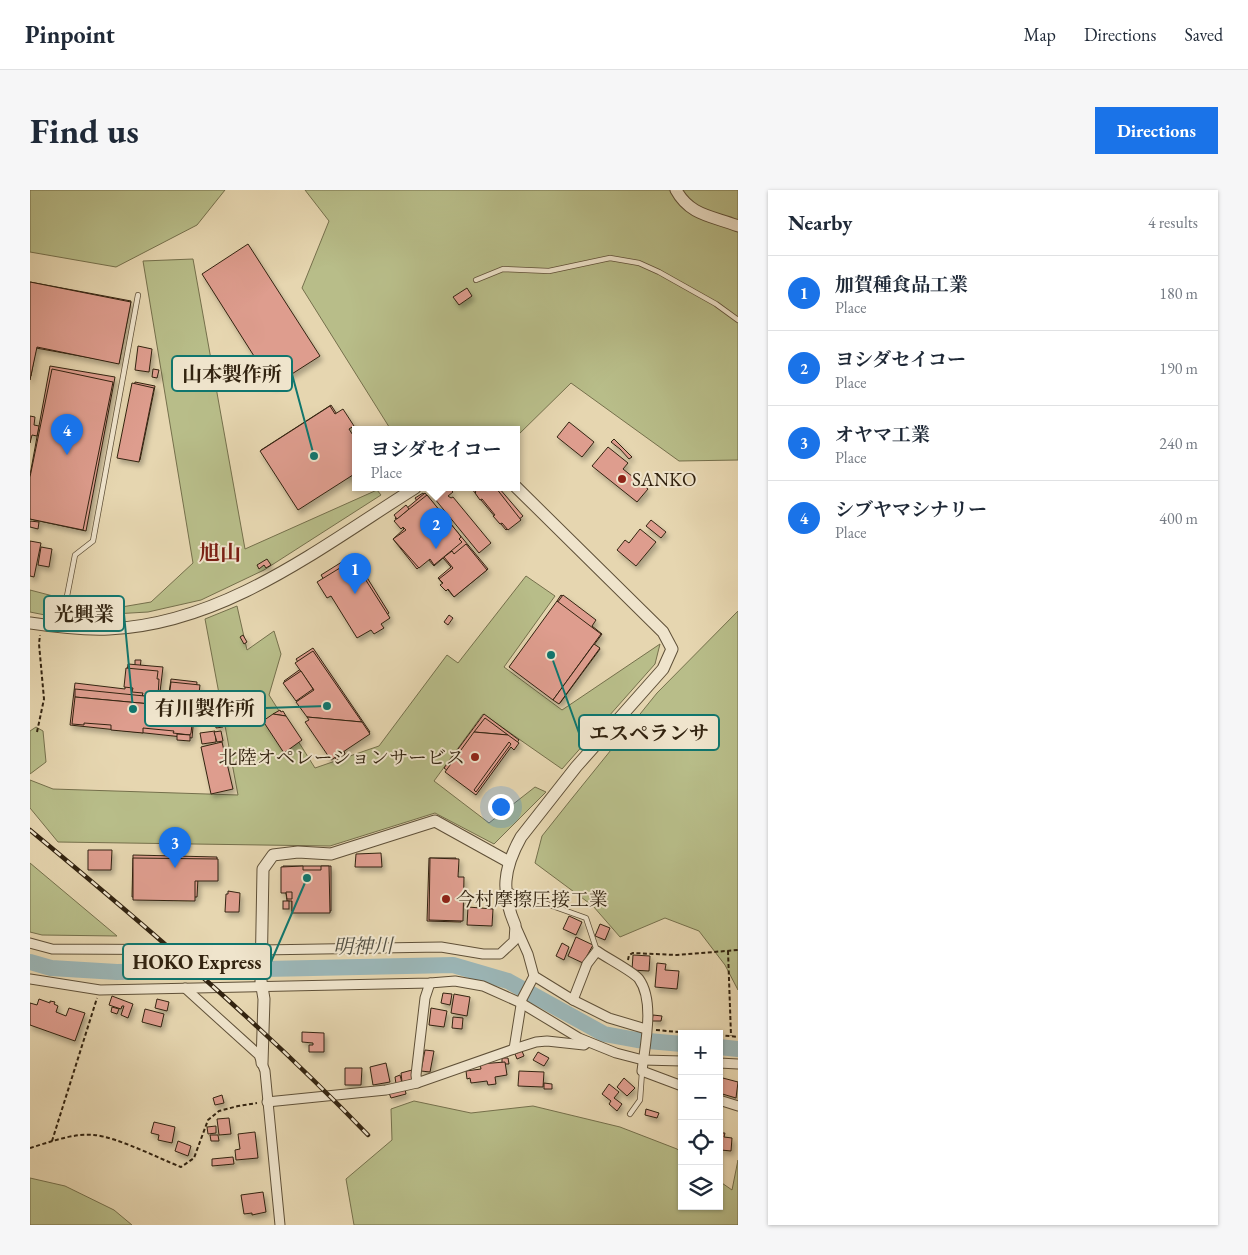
<!DOCTYPE html>
<html lang="en">
<head>
<meta charset="utf-8">
<style>
	body { margin:0; font-family:"EB Garamond","Noto Serif JP",serif; background:#f6f6f7; color:#1f2937 }
	.controls { position:absolute; right:15px; bottom:15px; display:grid; overflow:hidden; border-radius:0px; box-shadow:0 1px 4px #0004 }
	.controls button { width:45px; height:45px; display:grid; place-items:center; padding:0; border:0; border-bottom:1px solid #e0e1e3; background:#fff; color:#1f2937; font:25px sans-serif }
	.you { position:absolute; left:470px; top:616px; width:18px; height:18px; margin:-12px; border:4px solid #fff; border-radius:50%; background:#1a73e8; box-shadow:0 0 0 8px #1a73e833 }
	.badge { display:grid; place-items:center; width:32px; height:32px; border-radius:50%; background:#1a73e8; color:#fff; font-size:16px; font-weight:700 }
	.pin { position:absolute; translate:-50% -41px; filter:drop-shadow(0 1px 2px #0008) }
	.pin::after { content:''; position:absolute; top:26px; width:18px; height:15px; background:inherit; clip-path:polygon(0 0,100% 0,50% 100%) }
	.popup { position:absolute; left:322px; top:236px; width:168px; height:65px; box-sizing:border-box; display:grid; place-content:center; border-radius:0px; background:#fff; filter:drop-shadow(0 1px 4px #0005); font-size:16px; white-space:nowrap; color:#747a83 }
	.popup b { font-size:19px; color:#1f2937 }
	.popup::after { content:''; position:absolute; left:50%; top:100%; margin-left:-10px; border:10px solid transparent; border-top-color:#fff }
	.list { margin:0; padding:0; list-style:none }
	h2 { display:flex; justify-content:space-between; align-items:center; height:65px; margin:0; padding:0 20px; font-size:21px }
	h2 small { font-size:16px; font-weight:400; color:#747a83 }
	.list li { display:grid; grid-template-columns:32px 1fr auto; gap:15px; align-items:center; box-sizing:border-box; height:75px; padding:0 20px; border-top:1px solid #e0e1e3 }
	.list b { display:block; font-size:19px; white-space:nowrap }
	.list p { margin:0; font-size:16px; white-space:nowrap; color:#747a83 }
	.list em { font-size:16px; font-style:normal; color:#747a83 }
	.icon { flex:none; width:28px; height:28px; fill:none; stroke:currentColor; stroke-width:2; stroke-linecap:round; stroke-linejoin:round }
	.map { position:relative; flex:none; width:708px; height:1035px; overflow:hidden; border-radius:0px }
	header { display:flex; align-items:center; gap:30px; box-sizing:border-box; height:70px; padding:0 25px; background:#fff; border-bottom:1px solid #e0e1e3 }
	header strong { font-size:24px }
	nav { display:flex; gap:28px; margin-inline-start:auto; font-size:18px }
	.intro { display:flex; align-items:center; justify-content:space-between; box-sizing:border-box; height:120px; padding:0 30px }
	h1 { margin:0; font-size:35px }
	.button { padding:12px 22px; border-radius:0px; background:#1a73e8; color:#fff; font-size:18px; font-weight:700 }
	main { display:flex; gap:30px; padding:0 30px }
	aside { flex:1; background:#fff; border-radius:0px; box-shadow:0 1px 4px #0004 }
	.map>svg:first-child { display:block }
</style>
</head>
<body>
<header>
<strong>Pinpoint</strong>
<nav><a>Map</a><a>Directions</a><a>Saved</a></nav>
</header>
<div class="intro"><h1>Find us</h1><a class="button">Directions</a></div>
<main>
<div class="map">
<svg width="708" height="1035" viewBox="0 0 708 1035">
	<defs>
		<filter id="shadow"><feDropShadow dx="2.5" dy="4" stdDeviation="2.5" flood-color="#0004"/></filter>
	</defs>
	<rect width="100%" height="100%" fill="#e6d6b0"/>
	<filter id="stains"><feTurbulence type="fractalNoise" baseFrequency=".004" numOctaves="4"/><feColorMatrix values="0 0 0 0 .2 0 0 0 0 .09 0 0 0 0 .02 0 0 0 .5 -.17"/></filter>
	<radialGradient id="worn" r=".72"><stop offset=".6" stop-color="#630" stop-opacity="0"/><stop offset="1" stop-color="#630" stop-opacity=".3"/></radialGradient>
	<g fill="#b8bd89" stroke="#75704c">
		<path d="M0 0H195L167 35 86 77 0 62Z"/>
		<path d="M275 0H708V270L649 271 541 193 486 247V240H361L272 98 299 31Z"/>
		<path d="M163 69 215 359 347 300 351 305 234 380 171 410 118 422 66 425 68 421 121 412 163 373 113 71Z"/>
		<path d="M496 386 525 406 474 477 532 520 630 454 625 474 532 579 453 524 404 591 459 633 505 597 516 602 464 654 405 623 300 656 28 652 0 618V590L23 599 208 605 175 429 207 416 217 460 244 441 251 464 239 505 285 578 349 556 417 465 428 473Z"/>
		<path d="M0 400 23 406 20 426 0 422Z"/>
		<path d="M708 421V800L695 775 669 741 635 728 590 747 563 716 505 673 512 646 539 612 627 503Z"/>
		<path d="M6 537 13 541 16 572 0 584V541Z"/>
		<path d="M0 673 87 746 12 745 0 742Z"/>
		<path d="M384 911 441 923 503 916 590 937 647 959 652 963V1016H689V991L702 1000 708 970V1035H324L316 989 362 950 361 919Z"/>
		<path d="M0 988 35 996 84 1020 102 1035H0Z"/>
	</g>
	<g fill="none" stroke-linecap="round" stroke-linejoin="round">
		<g stroke="#9bb6b7" stroke-width="16">
			<path d="M0 772 21 778 87 782 423 775 478 791 574 844 607 850 652 854"/>
			<path d="M689 857 708 859"/>
		</g>
	</g>
	<g fill="#de9d8e" stroke="#322310" filter="url(#shadow)">
		<path d="M218 54 290 166 243 196 172 84Z"/>
		<path d="M0 92 101 111 89 173 6 158 1 186H0Z"/>
		<path d="M0 92 101 112 89 174 7 157 0 190Z"/>
		<path d="M437 98 442 106 429 115 423 107Z"/>
		<path d="M108 156 122 159 119 182 105 180Z"/>
		<path d="M20 176 85 187 56 341 0 329V285Z"/>
		<path d="M22 179 83 192 53 340 0 329V287Z"/>
		<path d="M123 179 129 180 127 188 122 187Z"/>
		<path d="M105 192 125 196 110 270 89 265Z"/>
		<path d="M102 193 124 198 109 272 87 268Z"/>
		<path d="M301 215 326 254V280L267 317 231 260Z"/>
		<path d="M300 216 305 224 313 219 324 236 319 239 326 250V283L268 320 230 261Z"/>
		<path d="M0 226 5 227 4 235 9 236 7 246 2 245 0 253Z"/>
		<path d="M539 232 564 252 552 267 527 247Z"/>
		<path d="M584 249 602 267 599 269 590 259 581 252Z"/>
		<path d="M578 257 598 273 593 279 618 299 607 312 562 276Z"/>
		<path d="M407 298H412L415 301 419 298 423 302 418 306 421 308 423 307 461 353 449 363 400 303Z"/>
		<path d="M441 298H469L493 326 476 340Z"/>
		<path d="M443 298H466L491 330 478 340 472 333 470 334 463 326 465 325 452 309 450 310 445 303 446 302Z"/>
		<path d="M393 303 395 306 387 311 385 308Z"/>
		<path d="M395 303 458 379 424 407 408 388 421 377 413 368 404 376 398 369 387 379 363 349 374 339 365 328Z"/>
		<path d="M397 305 429 344 431 347 429 349 432 352 404 375 400 369 389 378 363 349 376 340 373 337 371 339 364 331Z"/>
		<path d="M376 315 379 319 367 329 364 325Z"/>
		<path d="M621 330 636 342 631 348 616 336Z"/>
		<path d="M0 331 9 332 8 339 0 337Z"/>
		<path d="M610 339 626 352 606 376 587 360 595 350 599 353Z"/>
		<path d="M0 351 11 353 4 387 0 386Z"/>
		<path d="M436 354 457 380 424 407 418 399 416 401 410 395 413 393 409 389 423 378 414 367 422 361 424 364Z"/>
		<path d="M11 357 22 359 19 377 8 375Z"/>
		<path d="M323 365 359 423 327 443 291 385Z"/>
		<path d="M237 369 241 375 236 378 234 375 229 379 227 375Z"/>
		<path d="M323 370 360 428 351 434 354 438 344 444 341 440 327 448 301 406 297 408 287 392Z"/>
		<path d="M531 405 564 430 560 436 527 411Z"/>
		<path d="M533 405 566 430 562 436 572 444 564 455 570 459 530 513 480 476Z"/>
		<path d="M527 411 571 444 523 510 479 477Z"/>
		<path d="M419 425 423 428 418 435 414 432Z"/>
		<path d="M213 445 217 452 214 454 210 447Z"/>
		<path d="M564 454 570 458 529 514 523 510Z"/>
		<path d="M283 458 340 542 304 566 254 491 272 478 266 469Z"/>
		<path d="M283 461 332 532 277 527 266 512 284 500 265 473Z"/>
		<path d="M105 470H111L110 479H105Z"/>
		<path d="M98 474 133 477 130 502 139 503 141 489 167 492 162 548 40 535 45 493 95 499Z"/>
		<path d="M96 478 128 481 127 489H129L128 507 112 506 113 503 102 502 103 498 94 497Z"/>
		<path d="M271 481 283 499 266 511 253 493Z"/>
		<path d="M141 492 170 495 168 511 139 508Z"/>
		<path d="M45 499 164 511V518L45 507Z"/>
		<path d="M45 507 164 518 161 543 160 545 143 543 144 541 113 538V543L81 540V535L54 533V535L42 534Z"/>
		<path d="M188 508 190 520 183 519 181 510Z"/>
		<path d="M250 520 251 522 253 521 256 526 243 524Z"/>
		<path d="M191 523 193 537 186 538 184 524Z"/>
		<path d="M243 524 256 526 272 550 254 563 233 531Z"/>
		<path d="M454 524 489 550 484 556 479 552 444 600 414 578Z"/>
		<path d="M277 527 332 532 340 544 301 570 275 532 279 530Z"/>
		<path d="M455 528 478 545 444 542Z"/>
		<path d="M185 541 186 552 172 554 170 543Z"/>
		<path d="M191 541 193 551 187 552 184 542Z"/>
		<path d="M444 542 478 545 489 553 484 560 481 557 446 605 415 582Z"/>
		<path d="M147 544 160 545V551L147 550Z"/>
		<path d="M192 552 203 599 181 604 171 557Z"/>
		<path d="M479 552 481 554 446 602 444 600Z"/>
		<path d="M314 561 315 564 306 570 305 568Z"/>
		<path d="M58 660H82L81 680H58Z"/>
		<path d="M351 663 352 677H325L326 664Z"/>
		<path d="M103 665 187 667 186 689 168 688 167 707H102Z"/>
		<path d="M103 668 188 669V691H165V711L103 710Z"/>
		<path d="M399 668H426L425 675H428V682H425V688H429V707H432L431 732 397 731Z"/>
		<path d="M400 668 429 669 428 687H434L433 731 399 730Z"/>
		<path d="M253 676H301V721H262V699H253Z"/>
		<path d="M273 676V680H291V676H299L300 723H262V711H257L256 703H251V677Z"/>
		<path d="M198 701 210 703 209 722H195L196 704H198Z"/>
		<path d="M256 702H262V709H257Z"/>
		<rect x="253" y="711" width="6" height="8"/>
		<path d="M438 717 463 719 462 736 437 735Z"/>
		<path d="M539 726 552 732 546 745 533 739Z"/>
		<path d="M570 734 580 738 575 750 565 746Z"/>
		<path d="M546 747 563 755 553 773 538 766Z"/>
		<path d="M532 753 539 757 534 770 526 766Z"/>
		<path d="M603 765 620 766 619 781 602 780Z"/>
		<path d="M627 773 636 774 635 780 649 781 647 799 625 797Z"/>
		<path d="M413 803 422 804 420 815 411 813Z"/>
		<path d="M424 804 440 807 437 826 421 823Z"/>
		<path d="M82 806 103 814 98 828 91 825 94 816H92L91 819 79 815Z"/>
		<path d="M9 809 20 813V811L25 812 24 814 28 816 26 822 36 826 39 818 55 823 45 851 0 835V813L7 815Z"/>
		<path d="M127 809 139 812 137 821 125 818Z"/>
		<path d="M82 817 89 819 87 824 81 822Z"/>
		<path d="M401 818 417 821 414 837 399 835Z"/>
		<path d="M115 819 134 824 131 837 112 832Z"/>
		<path d="M623 825 632 826 631 831H622Z"/>
		<path d="M423 827 433 828 432 839 422 838Z"/>
		<path d="M272 842 294 843V862H279V855H283V853L272 852Z"/>
		<path d="M395 860 404 861 400 882 391 881Z"/>
		<path d="M492 861 494 866 487 869 485 864Z"/>
		<path d="M508 862 519 868 514 876 503 870Z"/>
		<path d="M472 868H478L479 874H472Z"/>
		<path d="M475 872 477 885 465 887 466 894 458 895 457 891 441 893 440 888 437 889 436 881 451 879 450 874Z"/>
		<path d="M356 873 360 892 343 895 340 877Z"/>
		<path d="M315 878H332L331 895H315Z"/>
		<path d="M382 880 384 889 372 892 371 883Z"/>
		<path d="M489 881 514 882 513 897 488 896Z"/>
		<path d="M370 885 372 893 366 894 365 887Z"/>
		<path d="M689 887 708 892 706 908 689 903Z"/>
		<path d="M594 888 605 898 597 906 587 897Z"/>
		<path d="M514 893 522 894V899H514Z"/>
		<path d="M579 894 589 902 584 908 592 914 587 921 579 914 581 911 572 904Z"/>
		<path d="M375 899 376 904 361 908 359 903Z"/>
		<path d="M192 905 194 913 185 915 183 908Z"/>
		<path d="M616 919 629 923 627 928 615 925Z"/>
		<path d="M199 928 201 944 189 945 187 929Z"/>
		<path d="M124 932 145 937 142 953 128 950 129 945 121 943Z"/>
		<path d="M186 936V943L178 944 177 937Z"/>
		<path d="M225 942 228 968 206 970 205 960 210 959 208 944Z"/>
		<path d="M689 943H695L694 947 702 948 701 961 691 960 692 950H689Z"/>
		<path d="M180 945H188L189 951H181Z"/>
		<path d="M148 951 161 956 158 966 145 961Z"/>
		<path d="M203 967 204 974 182 976V969Z"/>
		<path d="M233 1002 236 1022 222 1025V1023L214 1024 211 1005Z"/>
	</g>
	<g fill="none" stroke-linecap="round" stroke-linejoin="round">
		<defs>
			<g id="service">
				<path d="M446 90 473 79 519 81 580 68 609 73 629 82 686 114 708 130"/>
				<path d="M31 437 45 365 63 351 108 105"/>
				<path d="M478 700 556 728 567 761"/>
				<path d="M600 924 610 910 612 882"/>
			</g>
			<g id="minor">
				<path d="M0 753 22 759 231 760 411 757 453 764H470L484 751 485 735"/>
				<path d="M504 786 543 810 579 828 616 839"/>
				<path d="M0 789 70 800 400 793 425 791 453 796 491 813 549 848 586 863 613 870 652 871"/>
				<path d="M155 798 229 865 235 881 250 1035"/>
				<path d="M543 810 557 774 567 761C575 767 604 782 609 789 625 811 615 855 612 881L652 896"/>
				<path d="M484 859 506 852 517 851 554 855 558 852"/>
				<path d="M689 873 708 874"/>
				<path d="M387 893 386 885 395 808 400 793"/>
				<path d="M689 910 708 916"/>
				<path d="M237 912 356 900 387 893 484 859 492 809 504 786 498 764 486 737"/>
			</g>
			<g id="tertiary">
				<path d="M646 0C660 26 683 26 708 36"/>
				<path d="M0 433C26 437 53 440 79 439 194 434 291 357 385 298"/>
				<path d="M485 735C471 702 473 679 491 647L546 577 633 479 642 459 633 442 486 297"/>
				<path d="M232 873 234 809 231 791 233 679 243 665 268 662 301 664 405 631 479 672"/>
			</g>
		</defs>
		<use href="#service" stroke="#5f5038" stroke-width="6"/>
		<use href="#minor" stroke="#5f5038" stroke-width="11"/>
		<use href="#tertiary" stroke="#5f5038" stroke-width="13"/>
		<g stroke="#322310" stroke-width="2" stroke-dasharray="4 2.5" stroke-linecap="butt">
			<path d="M7 542 14 509 9 454 10 445"/>
			<path d="M698 761 701 846"/>
			<path d="M598 770 599 765 603 763 647 765 708 760"/>
			<path d="M626 840 671 844"/>
			<path d="M689 845 708 847"/>
			<path d="M22 951 67 808"/>
			<path d="M0 958C20 952 43 943 64 945 87 947 128 968 151 977L164 968 178 930 189 921 208 916 227 913"/>
		</g>
		<use href="#service" stroke="#efe4cc" stroke-width="4.5"/>
		<use href="#minor" stroke="#efe4cc" stroke-width="9"/>
		<use href="#tertiary" stroke="#efe4cc" stroke-width="11"/>
		<defs>
			<path id="rail" d="M0 640C117 737 233 836 338 945"/>
		</defs>
		<use href="#rail" stroke="#322310" stroke-width="4.5"/>
		<use href="#rail" stroke="#efe4cc" stroke-width="2.5" stroke-dasharray="8" stroke-linecap="butt"/>
	</g>
	<g fill="#8f2418" stroke="#efe4cc" stroke-width="2">
		<circle cx="592" cy="289" r="5"/>
		<circle cx="445" cy="567" r="5"/>
		<circle cx="416" cy="709" r="5"/>
	</g>
	<g text-anchor="middle" dominant-baseline="central" stroke-width="4" stroke-linejoin="round" paint-order="stroke">
		<g font-size="19" fill="#322310" stroke="#efe4cc" text-anchor="start">
			<text x="602" y="289">SANKO</text>
			<text x="435" y="567" text-anchor="end">北陸オペレーションサービス</text>
			<text x="426" y="709">今村摩擦圧接工業</text>
		</g>
		<g font-size="20" font-style="italic" fill="#524f42" stroke="#efe4cc">
			<text transform="translate(333 756) rotate(-1)">明神川</text>
		</g>
		<g font-size="21" font-weight="bold" fill="#7a1f14" stroke="#efe4cc">
			<text x="190" y="362">旭山</text>
		</g>
	</g>
	<path fill="none" stroke="#0f766e" stroke-width="2" d="M284 266L262 184M103 519L94 424M297 516L235 518M521 465L549 543M277 688L241 772"/>
	<g fill="#0f766e" stroke="#efe4cc" stroke-width="2">
		<circle cx="284" cy="266" r="5"/>
		<circle cx="103" cy="519" r="5"/>
		<circle cx="297" cy="516" r="5"/>
		<circle cx="521" cy="465" r="5"/>
		<circle cx="277" cy="688" r="5"/>
	</g>
	<g fill="#efe4cc" stroke="#0f766e" stroke-width="2">
		<rect x="142" y="166" width="120" height="35" rx="5"/>
		<rect x="14" y="406" width="80" height="35" rx="5"/>
		<rect x="115" y="501" width="120" height="35" rx="5"/>
		<rect x="549" y="525" width="140" height="35" rx="5"/>
		<rect x="93" y="754" width="148" height="35" rx="5"/>
	</g>
	<g font-size="20" text-anchor="middle" font-weight="bold" fill="#322310">
		<text x="202" y="191">山本製作所</text>
		<text x="54" y="431">光興業</text>
		<text x="175" y="525">有川製作所</text>
		<text x="619" y="550">エスペランサ</text>
		<text x="167" y="779">HOKO Express</text>
	</g>
	<rect width="100%" height="100%" filter="url(#stains)"/>
	<rect width="100%" height="100%" fill="url(#worn)"/>
</svg>
<div class="controls">
<button>+</button>
<button>−</button>
<button><svg class="icon" aria-label="locate" viewBox="0 0 24 24"><circle cx="12" cy="12" r="6"/><path d="M12 2v4M12 18v4M2 12h4M18 12h4"/></svg></button>
<button><svg class="icon" aria-label="layers" viewBox="0 0 24 24"><path d="M12 4l9 5-9 5-9-5zM3 14l9 5 9-5"/></svg></button>
</div>
<div class="you"></div>
<div class="pin badge" style="left:325px;top:404px">1</div>
<div class="pin badge" style="left:406px;top:359px">2</div>
<div class="popup"><b>ヨシダセイコー</b>Place</div>
<div class="pin badge" style="left:145px;top:678px">3</div>
<div class="pin badge" style="left:37px;top:265px">4</div>
</div>
<aside>
<h2>Nearby<small>4 results</small></h2>
<ul class="list">
<li><span class="badge">1</span><div><b>加賀種食品工業</b><p>Place</p></div><em>180 m</em></li>
<li><span class="badge">2</span><div><b>ヨシダセイコー</b><p>Place</p></div><em>190 m</em></li>
<li><span class="badge">3</span><div><b>オヤマ工業</b><p>Place</p></div><em>240 m</em></li>
<li><span class="badge">4</span><div><b>シブヤマシナリー</b><p>Place</p></div><em>400 m</em></li>
</ul>
</aside>
</main>
</body>
</html>
